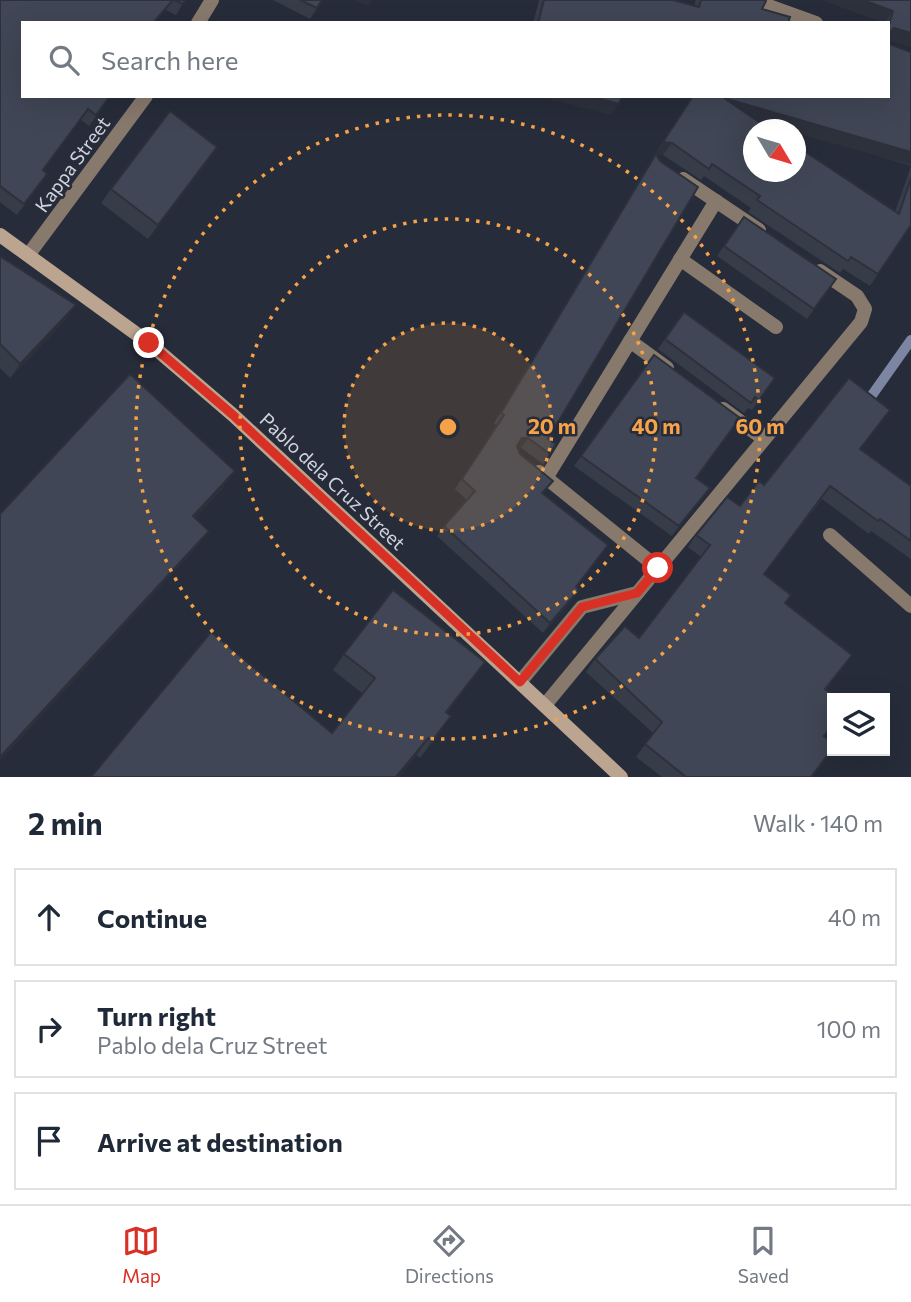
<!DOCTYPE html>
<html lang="en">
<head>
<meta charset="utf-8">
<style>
	body { margin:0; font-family:Commissioner,sans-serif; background:#f6f6f7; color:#1f2937 }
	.controls { position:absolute; right:21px; bottom:21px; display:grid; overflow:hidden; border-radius:0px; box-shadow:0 7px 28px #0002 }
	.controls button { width:63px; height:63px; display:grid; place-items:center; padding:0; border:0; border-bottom:2px solid #e0e1e3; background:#fff; color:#1f2937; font:35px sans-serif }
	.compass { position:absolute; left:743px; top:119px; width:63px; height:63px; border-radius:50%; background:#fff; box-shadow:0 7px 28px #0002; rotate:128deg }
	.stop { position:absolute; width:21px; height:21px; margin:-16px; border:5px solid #d93025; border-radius:50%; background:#fff }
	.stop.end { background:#d93025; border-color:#fff; box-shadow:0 2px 7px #0008 }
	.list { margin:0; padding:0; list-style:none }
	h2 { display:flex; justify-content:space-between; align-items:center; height:91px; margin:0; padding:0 28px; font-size:30px }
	h2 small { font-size:23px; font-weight:400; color:#747a83 }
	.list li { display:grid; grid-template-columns:46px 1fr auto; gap:21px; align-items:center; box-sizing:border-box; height:98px; margin:0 14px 14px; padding:0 14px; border:2px solid #e0e1e3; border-radius:0px }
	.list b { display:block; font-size:26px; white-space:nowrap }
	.list p { margin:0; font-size:23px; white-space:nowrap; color:#747a83 }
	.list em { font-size:23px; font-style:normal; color:#747a83 }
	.icon { flex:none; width:38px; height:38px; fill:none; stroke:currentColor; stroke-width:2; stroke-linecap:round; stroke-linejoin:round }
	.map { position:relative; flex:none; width:911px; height:777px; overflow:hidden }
	.search { position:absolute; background:#fff; box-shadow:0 7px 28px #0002; left:21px; right:21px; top:21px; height:77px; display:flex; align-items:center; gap:18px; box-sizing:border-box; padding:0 24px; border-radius:0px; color:#747a83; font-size:26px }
	.sheet { height:427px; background:#fff }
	nav { display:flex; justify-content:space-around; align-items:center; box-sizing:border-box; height:98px; border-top:2px solid #e0e1e3; background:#fff; font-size:19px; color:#747a83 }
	nav a { display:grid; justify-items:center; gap:4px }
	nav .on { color:#d93025 }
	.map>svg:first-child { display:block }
</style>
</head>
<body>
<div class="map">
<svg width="911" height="777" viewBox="0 0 911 777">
	<rect width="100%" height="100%" fill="#272c3a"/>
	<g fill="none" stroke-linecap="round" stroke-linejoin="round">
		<path stroke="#7c86a2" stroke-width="10" d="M865 405 911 340"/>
		<g stroke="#88796d" stroke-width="14">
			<path d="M752 0 816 23"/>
			<path d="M198 23 212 0"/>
			<path d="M683 179 759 230"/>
			<path d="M29 254 146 96"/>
			<path d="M680 259 776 327"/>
			<path d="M630 341 667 368"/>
			<path d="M723 409 764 439"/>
			<path d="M539 472 658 568"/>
			<path d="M546 478 716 201"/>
			<path d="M830 535 911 606"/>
			<path d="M520 682 582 607 637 593"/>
			<path d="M545 705 861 322 865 309 857 296 820 271"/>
		</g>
		<path stroke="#bca590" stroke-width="14" d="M0 235 149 343 233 415 621 777"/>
	</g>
	<g fill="#373c49" fill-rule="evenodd">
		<path d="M0 0H185L176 15 166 10 23 96H111L89 126 80 119 43 170 40 184 17 215 0 202Z"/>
		<path d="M273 0H322L310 19Z"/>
		<path d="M539 0H673L694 6 696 0H765L762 9 788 23H533Z"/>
		<path d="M823 0H911V47L889 41V44L911 52V225L870 286 843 269 840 273 748 212 751 208 704 176 701 180 663 155 656 154 548 439 550 454 543 464 521 448H517L543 494 608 545 576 587 579 590 572 600 543 633 437 536 444 526 467 500 455 489 496 425 494 423 655 154 692 96H888V23H885ZM761 123 784 130H795L911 166 895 212Z"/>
		<path d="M207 161 148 239 101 203 111 189Z"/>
		<path d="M744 217 836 279 807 319 717 256Z"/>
		<path d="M0 256 66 319 10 378 0 368Z"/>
		<path d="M684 312 775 378 752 410 748 408 744 413 658 349Z"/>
		<path d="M654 355 696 478 710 488 672 536 574 466Z"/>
		<path d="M881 423 860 449 911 486V559L871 531 869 534 822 499 764 574 786 603 852 655 826 690 832 698V727L825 737 827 757 812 777H662L636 757 653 733 586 672 595 659 639 638 701 557 688 547 696 535 740 506 764 485Z"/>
		<path d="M344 654 485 662 447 713 440 733 420 758 417 755 332 733 363 694 333 670Z"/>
	</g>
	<g fill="#2d313c">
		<path d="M173 0 155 23H153Z"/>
		<path d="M354 0H372L368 6Z"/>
		<path d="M823 0H863L893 11 885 23Z"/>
		<path d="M894 28 911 33V47L888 41V34Z"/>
		<path d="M536 96H590L619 104 611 115Z"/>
		<path d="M724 98 911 152V165L795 133V130H784L716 110Z"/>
		<path d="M663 142 672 143 663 155 655 154Z"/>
		<path d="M217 147 207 161 148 239 158 225Z"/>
		<path d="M76 305 66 319 10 378 20 364Z"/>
		<path d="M890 410 881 423 851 461 860 449Z"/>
		<path d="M522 438H528L521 448H515Z"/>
		<path d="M235 471 223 488 181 534 193 516Z"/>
		<path d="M710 488 703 498 672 536 679 526Z"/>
		<path d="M209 531 196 548 0 761V757Z"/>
		<path d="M579 590 572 600 543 633 550 623Z"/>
		<path d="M485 662 473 678 434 729 446 712Z"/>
		<path d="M451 716 440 733 420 758 432 741Z"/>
		<path d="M428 738 417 755 399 777H396Z"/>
	</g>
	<g fill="#404655" stroke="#2d313c" stroke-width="2">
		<path d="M0 0H173L153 23H23V96H110L96 115 88 109 43 170 47 174 24 204 0 186Z"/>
		<path d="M174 0H185L183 4Z"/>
		<path d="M300 0H322L317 8Z"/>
		<path d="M544 0H673L699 7 701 0H765L766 1 762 9 790 17 788 23H538Z"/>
		<path d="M863 0H911V33L894 28 888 34V28L893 11Z"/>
		<path d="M888 39 889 44 911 52V152L724 98 771 130H753V172H795V145L899 214 911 178V225L878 274 851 257 848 261 757 200 760 196 712 164 709 169 672 143 663 142 693 96H888Z"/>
		<path d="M590 96H622L619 104Z"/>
		<path d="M170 111 217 147 158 225 111 189Z"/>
		<path d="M656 154 660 161 698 187 548 439 556 444 550 454 528 438H522L517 446 520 454 553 481 542 493 608 545 576 587 579 590 550 623 444 526 475 491 462 479 504 415 501 413Z"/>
		<path d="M744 217 836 279 814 309 724 246Z"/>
		<path d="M0 256 76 305 20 364 0 344Z"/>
		<path d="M684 312 775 378 759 400 755 397 751 403 665 339Z"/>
		<path d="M654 355 740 418 696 478 710 488 679 526 581 456Z"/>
		<path d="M130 374 235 471 193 516 209 531 0 757V514Z"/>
		<path d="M849 378 890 410 860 449 911 486V541L880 519 878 521 830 486 764 574 791 595 785 603 852 655 825 689 837 698H832V726L824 736 832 742V749L811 777H686L645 744 662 722 595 659 625 626 639 638 710 545 696 535 727 497 740 506 759 481 764 485Z"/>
		<path d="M393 590 485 662 446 712 451 716 432 741 428 738 396 777H91L211 632 332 733 375 678 344 654Z"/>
	</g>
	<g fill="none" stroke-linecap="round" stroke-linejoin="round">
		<path stroke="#d93025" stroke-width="9" d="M149 343 233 415 520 682 582 607 637 593 658 568"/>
	</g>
	<circle cx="448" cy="427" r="104" fill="#f6a248" fill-opacity=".12"/>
	<g fill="none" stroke="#f6a248" stroke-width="3.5" stroke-dasharray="3.5 7">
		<circle cx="448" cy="427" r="104"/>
		<circle cx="448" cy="427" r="208"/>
		<circle cx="448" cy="427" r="312"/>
	</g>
	<g text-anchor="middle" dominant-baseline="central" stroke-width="5" stroke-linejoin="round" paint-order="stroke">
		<g font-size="19" fill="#d0d4dd" stroke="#272c3a">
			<text transform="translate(72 164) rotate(-54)">Kappa Street</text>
			<text transform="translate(333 481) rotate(43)">Pablo dela Cruz Street</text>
		</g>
	</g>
	<circle cx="448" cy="427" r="10" fill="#f6a248" stroke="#272c3a" stroke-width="3.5"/>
	<g font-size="21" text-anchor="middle" font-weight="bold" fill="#f6a248" stroke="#272c3a" stroke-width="5" stroke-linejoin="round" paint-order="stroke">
		<text x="552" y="434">20 m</text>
		<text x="656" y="434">40 m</text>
		<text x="760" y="434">60 m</text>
	</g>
</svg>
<div class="controls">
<button><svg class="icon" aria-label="layers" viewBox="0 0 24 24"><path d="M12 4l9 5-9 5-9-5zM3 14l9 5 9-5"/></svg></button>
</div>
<svg class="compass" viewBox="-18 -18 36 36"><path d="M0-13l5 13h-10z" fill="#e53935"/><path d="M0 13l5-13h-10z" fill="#747a83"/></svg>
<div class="stop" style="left:658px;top:568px"></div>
<div class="stop end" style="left:149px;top:343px"></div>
<div class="search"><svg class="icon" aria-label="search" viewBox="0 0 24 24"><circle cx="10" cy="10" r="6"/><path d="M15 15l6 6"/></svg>Search here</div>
</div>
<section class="sheet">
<h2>2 min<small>Walk · 140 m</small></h2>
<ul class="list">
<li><svg class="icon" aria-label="ahead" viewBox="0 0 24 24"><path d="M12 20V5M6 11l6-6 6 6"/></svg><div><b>Continue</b></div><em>40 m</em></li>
<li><svg class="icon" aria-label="right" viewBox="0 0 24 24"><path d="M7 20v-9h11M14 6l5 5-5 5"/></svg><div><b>Turn right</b><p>Pablo dela Cruz Street</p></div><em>100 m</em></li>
<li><svg class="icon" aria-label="arrive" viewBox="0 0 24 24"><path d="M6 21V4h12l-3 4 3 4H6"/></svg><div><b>Arrive at destination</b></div></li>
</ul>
</section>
<nav>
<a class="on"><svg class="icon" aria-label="map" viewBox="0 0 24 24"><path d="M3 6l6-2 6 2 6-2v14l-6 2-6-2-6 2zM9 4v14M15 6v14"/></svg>Map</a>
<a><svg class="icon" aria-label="directions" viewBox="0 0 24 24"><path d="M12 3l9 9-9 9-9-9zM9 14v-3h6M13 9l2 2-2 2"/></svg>Directions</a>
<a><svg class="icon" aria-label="saved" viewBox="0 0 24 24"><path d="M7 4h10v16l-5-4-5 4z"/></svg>Saved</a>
</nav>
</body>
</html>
